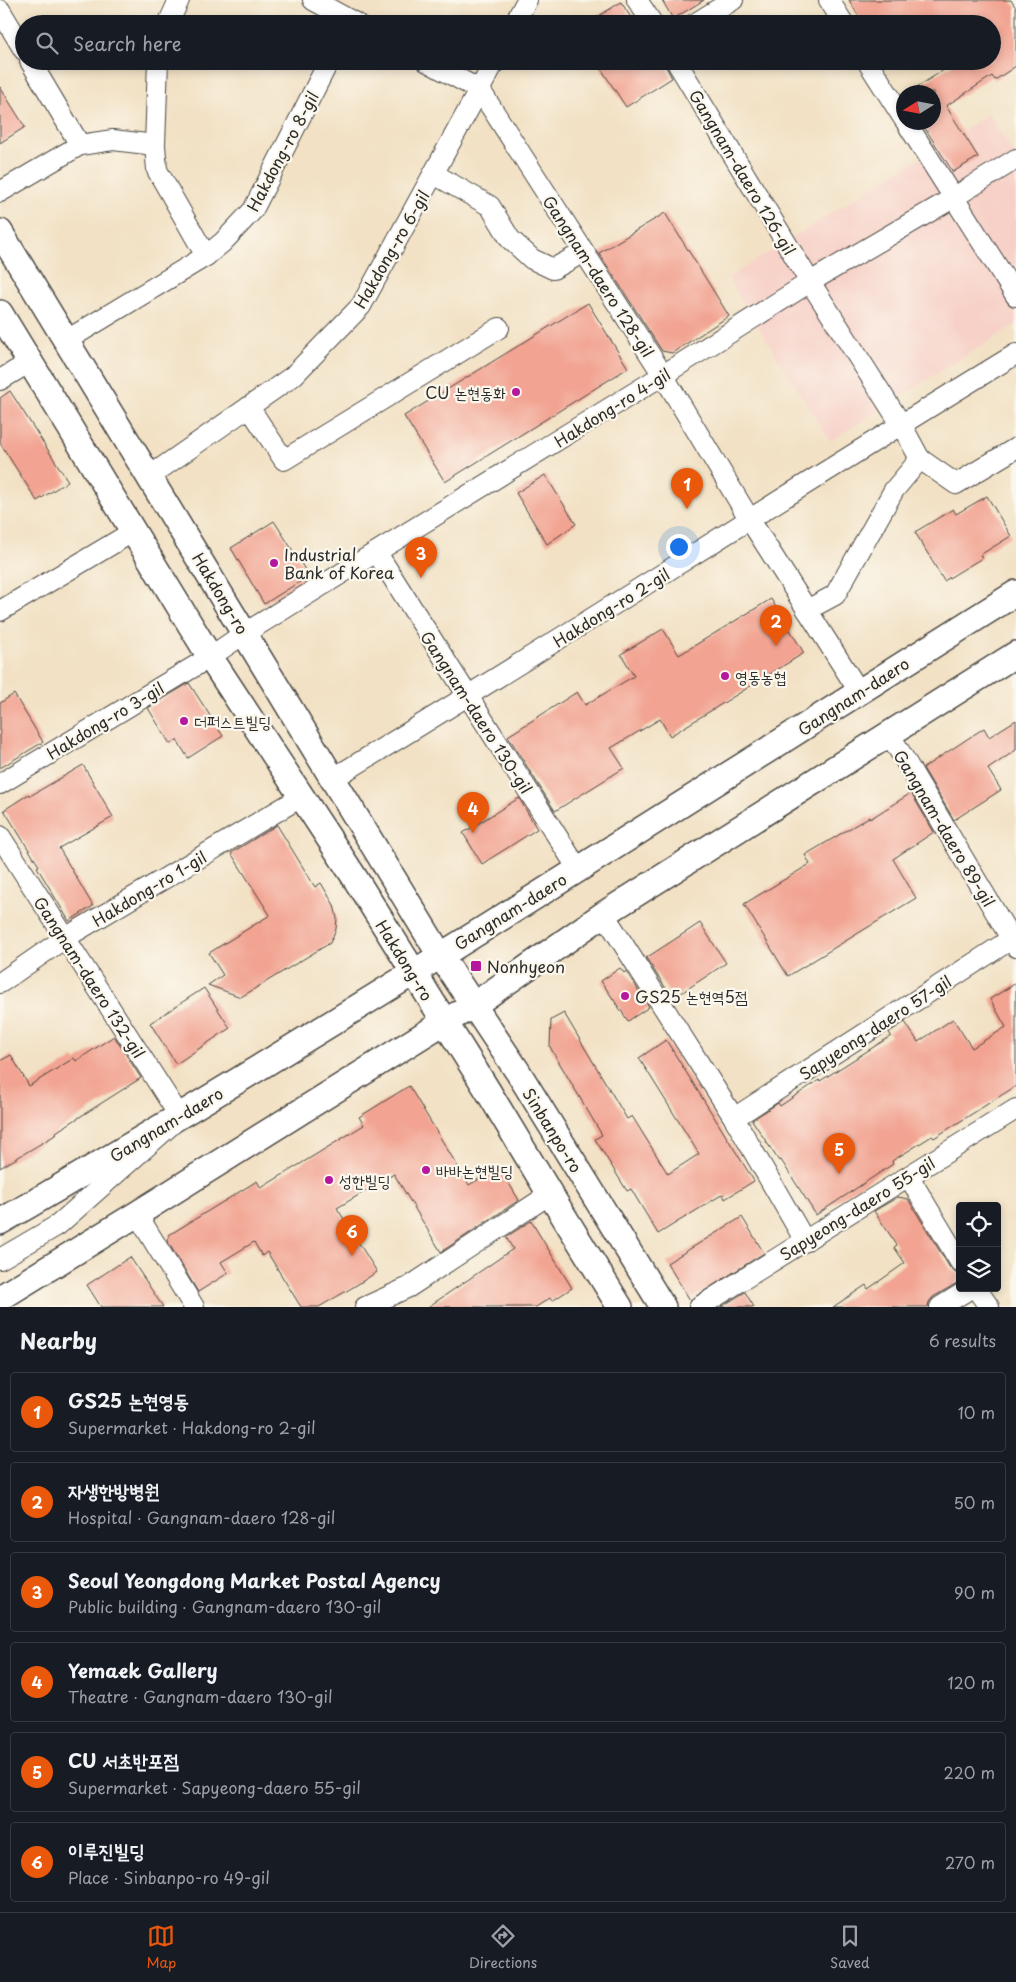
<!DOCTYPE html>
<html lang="en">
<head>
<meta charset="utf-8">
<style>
	body { margin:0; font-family:"Playpen Sans","Poor Story",sans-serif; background:#242831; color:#f1f3f6 }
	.controls { position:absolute; right:15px; bottom:15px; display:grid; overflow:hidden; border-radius:5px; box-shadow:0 2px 8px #0003 }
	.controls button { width:45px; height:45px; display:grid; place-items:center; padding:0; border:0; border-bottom:1px solid #363941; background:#171b24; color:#f1f3f6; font:25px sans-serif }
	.compass { position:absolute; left:896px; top:85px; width:45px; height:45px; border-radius:50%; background:#171b24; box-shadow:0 2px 8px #0003; rotate:259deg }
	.you { position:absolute; left:678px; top:546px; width:18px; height:18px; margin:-12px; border:4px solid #fff; border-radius:50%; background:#1a73e8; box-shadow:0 0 0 8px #1a73e833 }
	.badge { display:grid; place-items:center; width:32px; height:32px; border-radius:50%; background:#ea580c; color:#fff; font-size:16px; font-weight:700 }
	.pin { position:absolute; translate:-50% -41px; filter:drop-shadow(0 1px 2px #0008) }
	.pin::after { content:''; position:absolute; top:26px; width:18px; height:15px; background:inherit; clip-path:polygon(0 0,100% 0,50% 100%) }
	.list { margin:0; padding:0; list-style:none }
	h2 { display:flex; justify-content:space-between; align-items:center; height:65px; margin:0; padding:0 20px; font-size:21px }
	h2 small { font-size:16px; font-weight:400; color:#9ea1a6 }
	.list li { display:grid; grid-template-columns:32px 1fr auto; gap:15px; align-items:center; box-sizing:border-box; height:80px; margin:0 10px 10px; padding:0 10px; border:1px solid #363941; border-radius:5px }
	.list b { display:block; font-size:19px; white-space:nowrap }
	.list p { margin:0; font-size:16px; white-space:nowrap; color:#9ea1a6 }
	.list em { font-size:16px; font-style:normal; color:#9ea1a6 }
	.icon { flex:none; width:28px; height:28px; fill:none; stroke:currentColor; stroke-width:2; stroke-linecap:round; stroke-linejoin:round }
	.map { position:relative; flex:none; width:1016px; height:1307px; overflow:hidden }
	.search { position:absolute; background:#171b24; box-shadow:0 2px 8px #0003; left:15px; right:15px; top:15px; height:55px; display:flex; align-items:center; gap:12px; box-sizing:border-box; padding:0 18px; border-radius:28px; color:#9ea1a6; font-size:19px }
	.sheet { height:605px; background:#171b24 }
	nav { display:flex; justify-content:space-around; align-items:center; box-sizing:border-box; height:70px; border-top:1px solid #363941; background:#171b24; font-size:14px; color:#9ea1a6 }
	nav a { display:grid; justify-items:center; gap:2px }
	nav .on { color:#ea580c }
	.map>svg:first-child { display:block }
</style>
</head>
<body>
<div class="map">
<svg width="1016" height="1307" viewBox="0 0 1016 1307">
	<rect width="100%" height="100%" fill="#fbf7ec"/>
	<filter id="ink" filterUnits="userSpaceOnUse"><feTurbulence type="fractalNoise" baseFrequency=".02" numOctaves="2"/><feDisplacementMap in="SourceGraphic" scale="10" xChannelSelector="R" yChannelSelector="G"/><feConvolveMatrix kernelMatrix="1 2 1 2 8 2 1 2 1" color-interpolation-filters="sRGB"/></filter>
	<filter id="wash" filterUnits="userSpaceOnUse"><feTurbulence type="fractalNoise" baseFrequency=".0096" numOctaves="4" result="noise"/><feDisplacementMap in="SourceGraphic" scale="20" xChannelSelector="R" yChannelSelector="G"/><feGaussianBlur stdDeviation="1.12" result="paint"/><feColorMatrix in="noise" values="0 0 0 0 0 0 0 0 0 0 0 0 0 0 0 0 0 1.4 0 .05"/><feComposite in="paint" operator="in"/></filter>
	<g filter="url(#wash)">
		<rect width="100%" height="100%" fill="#f2e1c4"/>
		<path fill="#f7d1c8" d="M989 114 1016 157V324L830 441 728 278Z"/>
		<g id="blocks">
			<g fill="#f2a391">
				<path d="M662 0H704L673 19Z"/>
				<path d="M849 0H1011L1016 8V66L995 80 992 76 946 106 978 157 953 172 921 122H934V92H909L958 61H992V24H863Z"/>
				<path d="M621 2 635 24H586Z"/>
				<path d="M596 61H663L672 78 626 107Z"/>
				<path d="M0 87 25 127 0 143Z"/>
				<path d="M665 213 729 316 672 353 662 351 599 253Z"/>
				<path d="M588 303 628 368 445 482 404 416Z"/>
				<path d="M10 391 68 481 37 501 0 443V398Z"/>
				<path d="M545 475 576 524 547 544 516 493Z"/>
				<path d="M987 496 1011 536 980 555 982 558 944 581 915 532 953 509 956 514Z"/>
				<path d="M274 521 309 576 264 604 231 548Z"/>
				<path d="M771 599 804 653 670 736 660 719 611 748 624 768 555 811 508 736 577 692 585 705 634 676 621 654 663 629 679 655Z"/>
				<path d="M189 683 223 736 188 758 177 740 170 744 148 708Z"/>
				<path d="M14 694 43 742 0 768V703Z"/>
				<path d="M1016 720V750L988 769 1001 790 954 820 923 768 984 728 989 737Z"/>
				<path d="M83 765 113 817 59 848 93 906 69 921 37 867 39 866 4 810 29 794 30 796Z"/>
				<path d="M911 793 934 832 893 859 916 898 788 976 744 904 810 864 805 855 869 817 870 819Z"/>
				<path d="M519 798 537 829 482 864 463 833Z"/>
				<path d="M277 825 315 887 321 883 334 905 337 918 336 929 330 943 241 997 208 985 223 975 209 953 270 915 231 853Z"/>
				<path d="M700 923 726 963 674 998 670 992 669 993 646 958Z"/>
				<path d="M620 968 624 973 626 971 649 1007 628 1021 601 981Z"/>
				<path d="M1016 983V1086L934 1138 932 1136 892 1161 893 1164 816 1215 781 1160 779 1161 752 1120 778 1103 780 1106 819 1080 820 1081 891 1036 889 1032 905 1022 918 1042 953 1019 972 1048 1006 1027 990 999Z"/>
				<path d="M204 988 230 1028 176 1064 150 1023Z"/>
				<path d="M564 1013 627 1119 632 1116 668 1174 699 1154 639 1058 666 1040 754 1181 725 1199 723 1194 658 1234 631 1189 627 1191 595 1139 602 1135 550 1047 551 1020Z"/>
				<path d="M114 1036 141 1078 56 1132 57 1134 0 1168V1061L11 1055 29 1086 74 1058 76 1061Z"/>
				<path d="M409 1086 469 1185 499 1167 519 1200 441 1252 394 1174 337 1208 377 1272 355 1286 319 1307H301L267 1252 262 1256 254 1242 221 1262 228 1273 198 1292 168 1242 169 1235 257 1181 261 1188 364 1125 359 1117Z"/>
				<path d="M898 1197 908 1199 950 1268 959 1276 957 1283 933 1297 929 1302 928 1307H833L866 1285 868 1289 905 1263 894 1247 897 1245 874 1211Z"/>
				<path d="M742 1217 764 1253 690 1300 667 1263Z"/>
				<path d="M531 1221 572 1288 552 1301 550 1298 536 1307H428L513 1249 506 1237Z"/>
				<path d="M130 1257 163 1307H101L87 1285Z"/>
				<path d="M745 1292 754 1307H721Z"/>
			</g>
		</g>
	</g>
	<g filter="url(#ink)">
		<use href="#blocks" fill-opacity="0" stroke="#494642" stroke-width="1"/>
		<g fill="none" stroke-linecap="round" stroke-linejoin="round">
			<defs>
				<g id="minor">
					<path d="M313 0 357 24"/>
					<path d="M637 0 653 24"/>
					<path d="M829 0 844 24"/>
					<path d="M0 10 24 50"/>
					<path d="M168 24 179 0"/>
					<path d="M514 24 527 0"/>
					<path d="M694 24 733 0"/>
					<path d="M30 61 80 145 113 140 155 145"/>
					<path d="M158 61 155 145 157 170 206 256"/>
					<path d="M426 61 480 90 663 375 750 520 860 693"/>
					<path d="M676 61 810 282 901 424 920 459"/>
					<path d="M867 61 904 119"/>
					<path d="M906 122 1016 296"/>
					<path d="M434 174 490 206 510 239 532 259 553 269 584 252"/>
					<path d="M0 192 80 145"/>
					<path d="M67 340 206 256 223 242 253 210 329 61"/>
					<path d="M0 380 30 362"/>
					<path d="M249 407 284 460 499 328"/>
					<path d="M150 476 293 376 361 306 495 61"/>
					<path d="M377 553 578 869"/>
					<path d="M807 610 835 595 894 490 920 459 956 484 1016 448"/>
					<path d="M0 611 134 531"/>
					<path d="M890 735 1016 947"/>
					<path d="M332 779C562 640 787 493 1016 354"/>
					<path d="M0 784 210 657 245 633 663 375 810 282 953 198 1016 159"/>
					<path d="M0 836 180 1117 58 1225 0 1259"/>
					<path d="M604 914 734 1118 805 1241"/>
					<path d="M0 983 65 938 301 797"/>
					<path d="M734 1118 1016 936"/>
					<path d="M909 1177 960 1262"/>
					<path d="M137 1214 194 1307"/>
					<path d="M976 1288 989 1307"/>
					<path d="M365 1307 409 1287 550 1194"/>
					<path d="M699 1307 1016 1109"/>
					<path d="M940 1307 971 1288"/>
				</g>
				<g id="major">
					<path d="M0 232 440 955 518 1072 663 1307"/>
					<path d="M0 313 210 657 353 875 488 1091 550 1194 620 1307"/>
					<path d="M0 1222C344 1022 679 805 1016 593"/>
					<path d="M0 1298 137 1214 444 1022 474 1005 604 914 1016 654"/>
				</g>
			</defs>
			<use href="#minor" stroke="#494642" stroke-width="22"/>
			<use href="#major" stroke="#494642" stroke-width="28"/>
			<use href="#minor" stroke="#fff" stroke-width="20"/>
			<use href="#major" stroke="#fff" stroke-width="25"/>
		</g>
	</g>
	<g fill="#b5179e" stroke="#fbf7ec" stroke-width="2">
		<circle cx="516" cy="392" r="5"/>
		<circle cx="274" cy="563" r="5"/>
		<circle cx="725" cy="676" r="5"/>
		<circle cx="184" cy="721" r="5"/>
		<rect x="470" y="960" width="12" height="12" rx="2.5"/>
		<circle cx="625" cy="996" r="5"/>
		<circle cx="426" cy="1170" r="5"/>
		<circle cx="329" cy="1180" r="5"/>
	</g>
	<g text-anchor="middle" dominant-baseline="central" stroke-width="4.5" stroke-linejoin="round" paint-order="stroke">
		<g font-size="16" fill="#2b2b2b" stroke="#fbf7ec">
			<text transform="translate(282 151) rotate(-62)">Hakdong-ro 8-gil</text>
			<text transform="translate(743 172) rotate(59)">Gangnam-daero 126-gil</text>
			<text transform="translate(391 249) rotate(-60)">Hakdong-ro 6-gil</text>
			<text transform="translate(599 276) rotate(57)">Gangnam-daero 128-gil</text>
			<text transform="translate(612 407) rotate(-32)">Hakdong-ro 4-gil</text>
			<text transform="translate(221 593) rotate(59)">Hakdong-ro</text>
			<text transform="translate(611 607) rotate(-32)">Hakdong-ro 2-gil</text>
			<text transform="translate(853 696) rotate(-33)">Gangnam-daero</text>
			<text transform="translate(477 712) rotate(57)">Gangnam-daero 130-gil</text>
			<text transform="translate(105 720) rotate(-31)">Hakdong-ro 3-gil</text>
			<text transform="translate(945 828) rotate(59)">Gangnam-daero 89-gil</text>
			<text transform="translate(149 888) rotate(-31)">Hakdong-ro 1-gil</text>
			<text transform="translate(510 911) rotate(-32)">Gangnam-daero</text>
			<text transform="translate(405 960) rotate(58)">Hakdong-ro</text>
			<text transform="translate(90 977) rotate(57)">Gangnam-daero 132-gil</text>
			<text transform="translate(875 1027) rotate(-33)">Sapyeong-daero 57-gil</text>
			<text transform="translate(166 1124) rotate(-31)">Gangnam-daero</text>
			<text transform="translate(553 1130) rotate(58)">Sinbanpo-ro</text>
			<text transform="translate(857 1208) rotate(-32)">Sapyeong-daero 55-gil</text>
		</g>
		<g font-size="16" fill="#2b2b2b" stroke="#fbf7ec" text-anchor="start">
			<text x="506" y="392" text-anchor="end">CU 논현동화</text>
			<text x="284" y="554">Industrial<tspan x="284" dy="18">Bank of Korea</tspan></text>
			<text x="735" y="676">영동농협</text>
			<text x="194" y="721">더퍼스트빌딩</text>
			<text x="487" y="966">Nonhyeon</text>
			<text x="635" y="996">GS25 논현역5점</text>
			<text x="436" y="1170">바바논현빌딩</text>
			<text x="339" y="1180">성한빌딩</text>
		</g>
	</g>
</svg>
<div class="controls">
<button><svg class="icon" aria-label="locate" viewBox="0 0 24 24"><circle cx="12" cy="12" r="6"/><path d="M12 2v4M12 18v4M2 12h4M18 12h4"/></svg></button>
<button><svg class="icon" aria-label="layers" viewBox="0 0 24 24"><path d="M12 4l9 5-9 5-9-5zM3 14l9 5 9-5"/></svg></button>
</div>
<svg class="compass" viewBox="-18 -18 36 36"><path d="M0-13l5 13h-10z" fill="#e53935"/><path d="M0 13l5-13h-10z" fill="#9ea1a6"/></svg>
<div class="you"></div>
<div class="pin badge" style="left:687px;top:509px">1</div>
<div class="pin badge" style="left:776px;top:646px">2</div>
<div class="pin badge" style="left:421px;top:578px">3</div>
<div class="pin badge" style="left:473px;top:833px">4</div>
<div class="pin badge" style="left:839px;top:1174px">5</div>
<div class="pin badge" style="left:352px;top:1256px">6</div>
<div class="search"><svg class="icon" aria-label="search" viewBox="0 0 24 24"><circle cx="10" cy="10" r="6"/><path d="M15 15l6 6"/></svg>Search here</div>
</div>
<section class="sheet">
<h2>Nearby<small>6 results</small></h2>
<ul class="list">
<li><span class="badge">1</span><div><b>GS25 논현영동</b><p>Supermarket · Hakdong-ro 2-gil</p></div><em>10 m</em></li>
<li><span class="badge">2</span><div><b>자생한방병원</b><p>Hospital · Gangnam-daero 128-gil</p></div><em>50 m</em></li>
<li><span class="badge">3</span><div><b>Seoul Yeongdong Market Postal Agency</b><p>Public building · Gangnam-daero 130-gil</p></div><em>90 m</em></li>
<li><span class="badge">4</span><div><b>Yemaek Gallery</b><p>Theatre · Gangnam-daero 130-gil</p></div><em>120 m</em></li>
<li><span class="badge">5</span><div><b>CU 서초반포점</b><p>Supermarket · Sapyeong-daero 55-gil</p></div><em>220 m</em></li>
<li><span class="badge">6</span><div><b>이루진빌딩</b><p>Place · Sinbanpo-ro 49-gil</p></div><em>270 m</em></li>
</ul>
</section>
<nav>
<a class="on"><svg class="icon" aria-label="map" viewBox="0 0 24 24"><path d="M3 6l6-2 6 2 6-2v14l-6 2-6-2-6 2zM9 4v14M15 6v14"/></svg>Map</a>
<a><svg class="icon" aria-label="directions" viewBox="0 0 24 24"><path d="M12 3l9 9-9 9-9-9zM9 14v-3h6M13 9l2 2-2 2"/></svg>Directions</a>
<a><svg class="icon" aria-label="saved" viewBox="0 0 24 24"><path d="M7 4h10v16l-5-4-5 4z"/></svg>Saved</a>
</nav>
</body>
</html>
